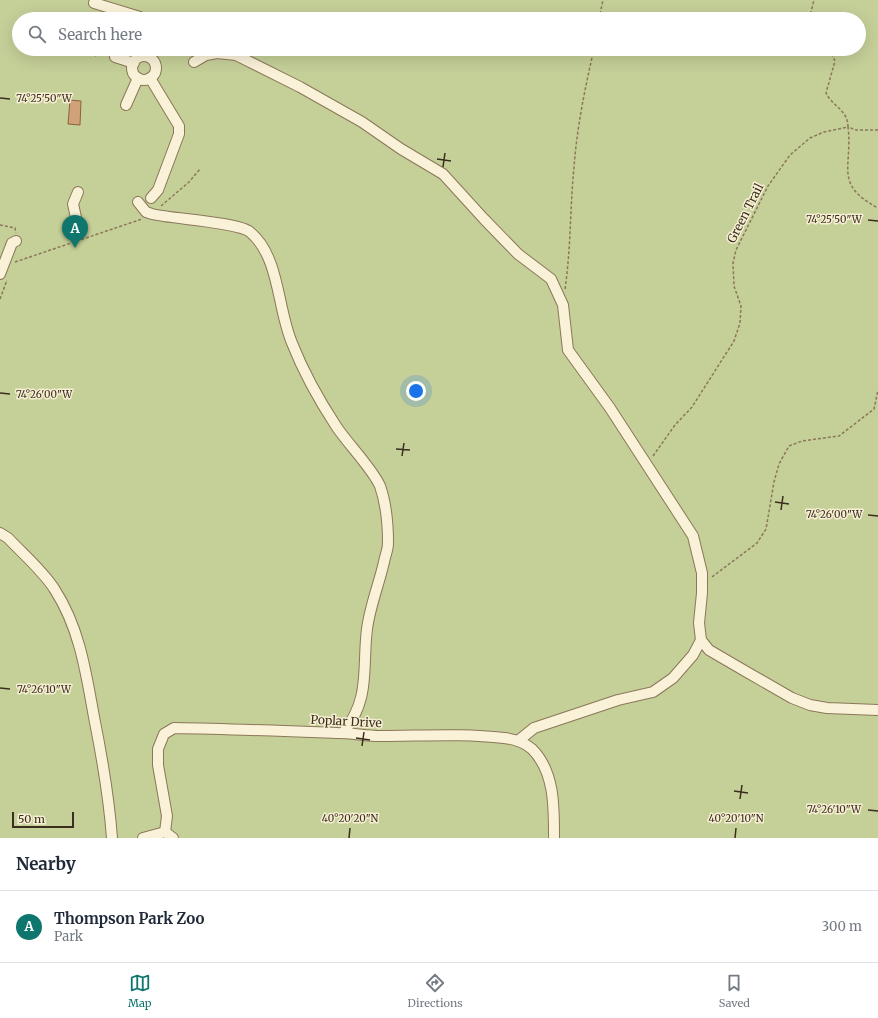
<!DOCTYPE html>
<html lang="en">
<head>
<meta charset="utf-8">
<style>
	body { margin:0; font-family:Merriweather,serif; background:#f2f2f3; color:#1f2937 }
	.scale { position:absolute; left:12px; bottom:10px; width:62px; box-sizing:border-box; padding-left:4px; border:2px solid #3b2e1e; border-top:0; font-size:11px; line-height:14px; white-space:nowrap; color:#3b2e1e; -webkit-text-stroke:3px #f7efd4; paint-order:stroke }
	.you { position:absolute; left:416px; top:391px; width:14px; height:14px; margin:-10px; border:3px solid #fff; border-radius:50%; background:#1a73e8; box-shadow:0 0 0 6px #1a73e833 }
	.badge { display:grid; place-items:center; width:26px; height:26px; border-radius:50%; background:#0f766e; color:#fff; font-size:13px; font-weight:700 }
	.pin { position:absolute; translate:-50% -33px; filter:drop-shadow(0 1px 2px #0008) }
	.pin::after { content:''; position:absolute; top:21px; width:14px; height:12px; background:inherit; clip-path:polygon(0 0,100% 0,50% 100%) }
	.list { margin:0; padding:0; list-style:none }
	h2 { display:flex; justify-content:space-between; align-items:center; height:52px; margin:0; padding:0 16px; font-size:17px }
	h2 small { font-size:13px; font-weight:400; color:#747a83 }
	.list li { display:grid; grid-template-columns:26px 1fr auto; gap:12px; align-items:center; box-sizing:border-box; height:72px; padding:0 16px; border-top:1px solid #e0e1e3 }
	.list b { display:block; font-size:15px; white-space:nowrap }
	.list p { margin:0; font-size:13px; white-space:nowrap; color:#747a83 }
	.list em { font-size:13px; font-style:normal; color:#747a83 }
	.icon { flex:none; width:22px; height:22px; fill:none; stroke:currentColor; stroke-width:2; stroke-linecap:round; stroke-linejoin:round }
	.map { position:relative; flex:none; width:878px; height:838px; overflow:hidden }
	.search { position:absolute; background:#fff; box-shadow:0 4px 16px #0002; left:12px; right:12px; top:12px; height:44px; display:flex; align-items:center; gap:10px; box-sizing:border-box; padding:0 14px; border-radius:22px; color:#747a83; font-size:15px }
	.sheet { height:124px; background:#fff }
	nav { display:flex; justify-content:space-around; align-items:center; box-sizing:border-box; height:56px; border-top:1px solid #e0e1e3; background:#fff; font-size:11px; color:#747a83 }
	nav a { display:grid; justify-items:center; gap:2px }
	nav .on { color:#0f766e }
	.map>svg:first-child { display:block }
</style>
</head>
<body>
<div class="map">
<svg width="878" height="838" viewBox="0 0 878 838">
	<rect width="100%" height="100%" fill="#f0e5c5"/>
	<path fill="#c5cf98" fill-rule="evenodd" d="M0 0H878V838H0ZM19 19H859V49H19Z"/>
	<g fill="#cfa279" stroke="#8b623f">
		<path d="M79 49H99L96 56 78 51Z"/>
		<path d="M70 100 81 101 80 125 68 124Z"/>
	</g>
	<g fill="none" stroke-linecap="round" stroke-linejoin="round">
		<defs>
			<g id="minor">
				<path d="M94 3 140 17 139 19"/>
				<circle cx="144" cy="68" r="12"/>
				<path d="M115 57 134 63"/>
				<path d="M194 62 206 55 217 53 236 55 300 87 362 122 401 149 443 174 484 219 518 254 551 279 563 305 568 350 610 408 693 536 702 573V593L699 623 701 640 709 650 745 671 792 698 810 705 827 708 878 710"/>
				<path d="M150 78 179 126V134L158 190 151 198"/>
				<path d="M126 105 138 78"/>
				<path d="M138 202 146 212 152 214C172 219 238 222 250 232 280 257 277 308 292 343 303 371 319 400 336 426 347 443 372 468 380 486 386 503 388 525 388 543 388 550 385 556 384 562 379 584 370 606 367 629 362 669 371 698 343 733"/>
				<path d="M77 222 73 204 78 192"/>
				<path d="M0 274 12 243 16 241"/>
				<path d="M0 533 8 538C23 554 44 572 55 590 80 629 86 673 94 717 102 757 109 797 112 838"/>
				<path d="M518 741 534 728 618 700 653 692 673 678 693 655 701 640"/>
				<path d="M165 832 167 816 158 765V749L164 734 174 728C229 729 283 731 338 733 352 733 366 736 380 736 421 736 463 733 504 738 514 739 525 743 532 749 555 772 554 808 554 838"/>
				<path d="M143 838 165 832 173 838"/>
			</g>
		</defs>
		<use href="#minor" stroke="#8b775a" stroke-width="12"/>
		<g stroke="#8b775a" stroke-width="1.5" stroke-dasharray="3 2" stroke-linecap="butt">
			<path d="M599 19 603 0"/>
			<path d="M812 19 811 12 814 0"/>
			<path d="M878 130H856L848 127C853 167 833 184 878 208"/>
			<path d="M161 206 189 182 200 169"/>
			<path d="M0 225 15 228 16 233"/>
			<path d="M15 262 142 219"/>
			<path d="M565 289C571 248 570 207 574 167 577 127 585 88 594 49"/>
			<path d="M0 299 7 280"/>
			<path d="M653 456 675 425 692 407 734 341 740 323 741 306 734 286 733 263 736 250 768 186 790 155 810 138 824 132 848 127C848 110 833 107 826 93L835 61 829 49"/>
			<path d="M712 577 757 543 766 529 774 482 779 464 789 446 802 441 839 436 874 409 878 390"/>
		</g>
		<use href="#minor" stroke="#faf2d8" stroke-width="10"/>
	</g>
	<path fill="none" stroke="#3b2e1e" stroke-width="1.5" d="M0 98 10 99M437 159 451 161M443 167 445 153M868 220 878 221M0 393 10 394M396 449 410 450M402 456 404 443M775 502 789 504M781 510 783 496M868 515 878 516M0 688 10 689M356 738 370 740M362 746 364 732M734 791 748 793M740 799 742 785M868 810 878 811M349 838 350 828M735 838 736 828"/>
	<g text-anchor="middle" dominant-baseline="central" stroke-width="3" stroke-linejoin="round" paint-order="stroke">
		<g font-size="12" fill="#3b2e1e" stroke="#f7efd4">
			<text transform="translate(745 213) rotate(-63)">Green Trail</text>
			<text transform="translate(346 721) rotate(3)">Poplar Drive</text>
		</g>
	</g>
	<g font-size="10" text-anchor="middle" fill="#3b2e1e" stroke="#f7efd4" stroke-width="3" stroke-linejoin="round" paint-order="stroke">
		<text x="44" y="102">74°25'50"W</text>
		<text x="834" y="223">74°25'50"W</text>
		<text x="44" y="398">74°26'00"W</text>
		<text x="834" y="518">74°26'00"W</text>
		<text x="44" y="693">74°26'10"W</text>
		<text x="834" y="813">74°26'10"W</text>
		<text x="350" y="822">40°20'20"N</text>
		<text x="736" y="822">40°20'10"N</text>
	</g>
</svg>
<div class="scale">50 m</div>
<div class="you"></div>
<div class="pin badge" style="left:75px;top:248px">A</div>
<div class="search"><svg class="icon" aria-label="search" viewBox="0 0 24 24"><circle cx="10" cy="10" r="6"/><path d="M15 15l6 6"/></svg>Search here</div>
</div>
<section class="sheet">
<h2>Nearby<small></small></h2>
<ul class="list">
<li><span class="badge">A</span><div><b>Thompson Park Zoo</b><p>Park</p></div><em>300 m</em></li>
</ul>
</section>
<nav>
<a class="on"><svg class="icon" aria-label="map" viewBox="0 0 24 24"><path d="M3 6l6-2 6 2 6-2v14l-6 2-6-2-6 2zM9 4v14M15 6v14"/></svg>Map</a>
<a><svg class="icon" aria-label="directions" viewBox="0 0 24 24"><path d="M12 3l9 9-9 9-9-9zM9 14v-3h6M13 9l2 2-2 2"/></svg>Directions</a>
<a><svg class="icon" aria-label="saved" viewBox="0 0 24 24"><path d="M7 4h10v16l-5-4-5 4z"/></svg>Saved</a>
</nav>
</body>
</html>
